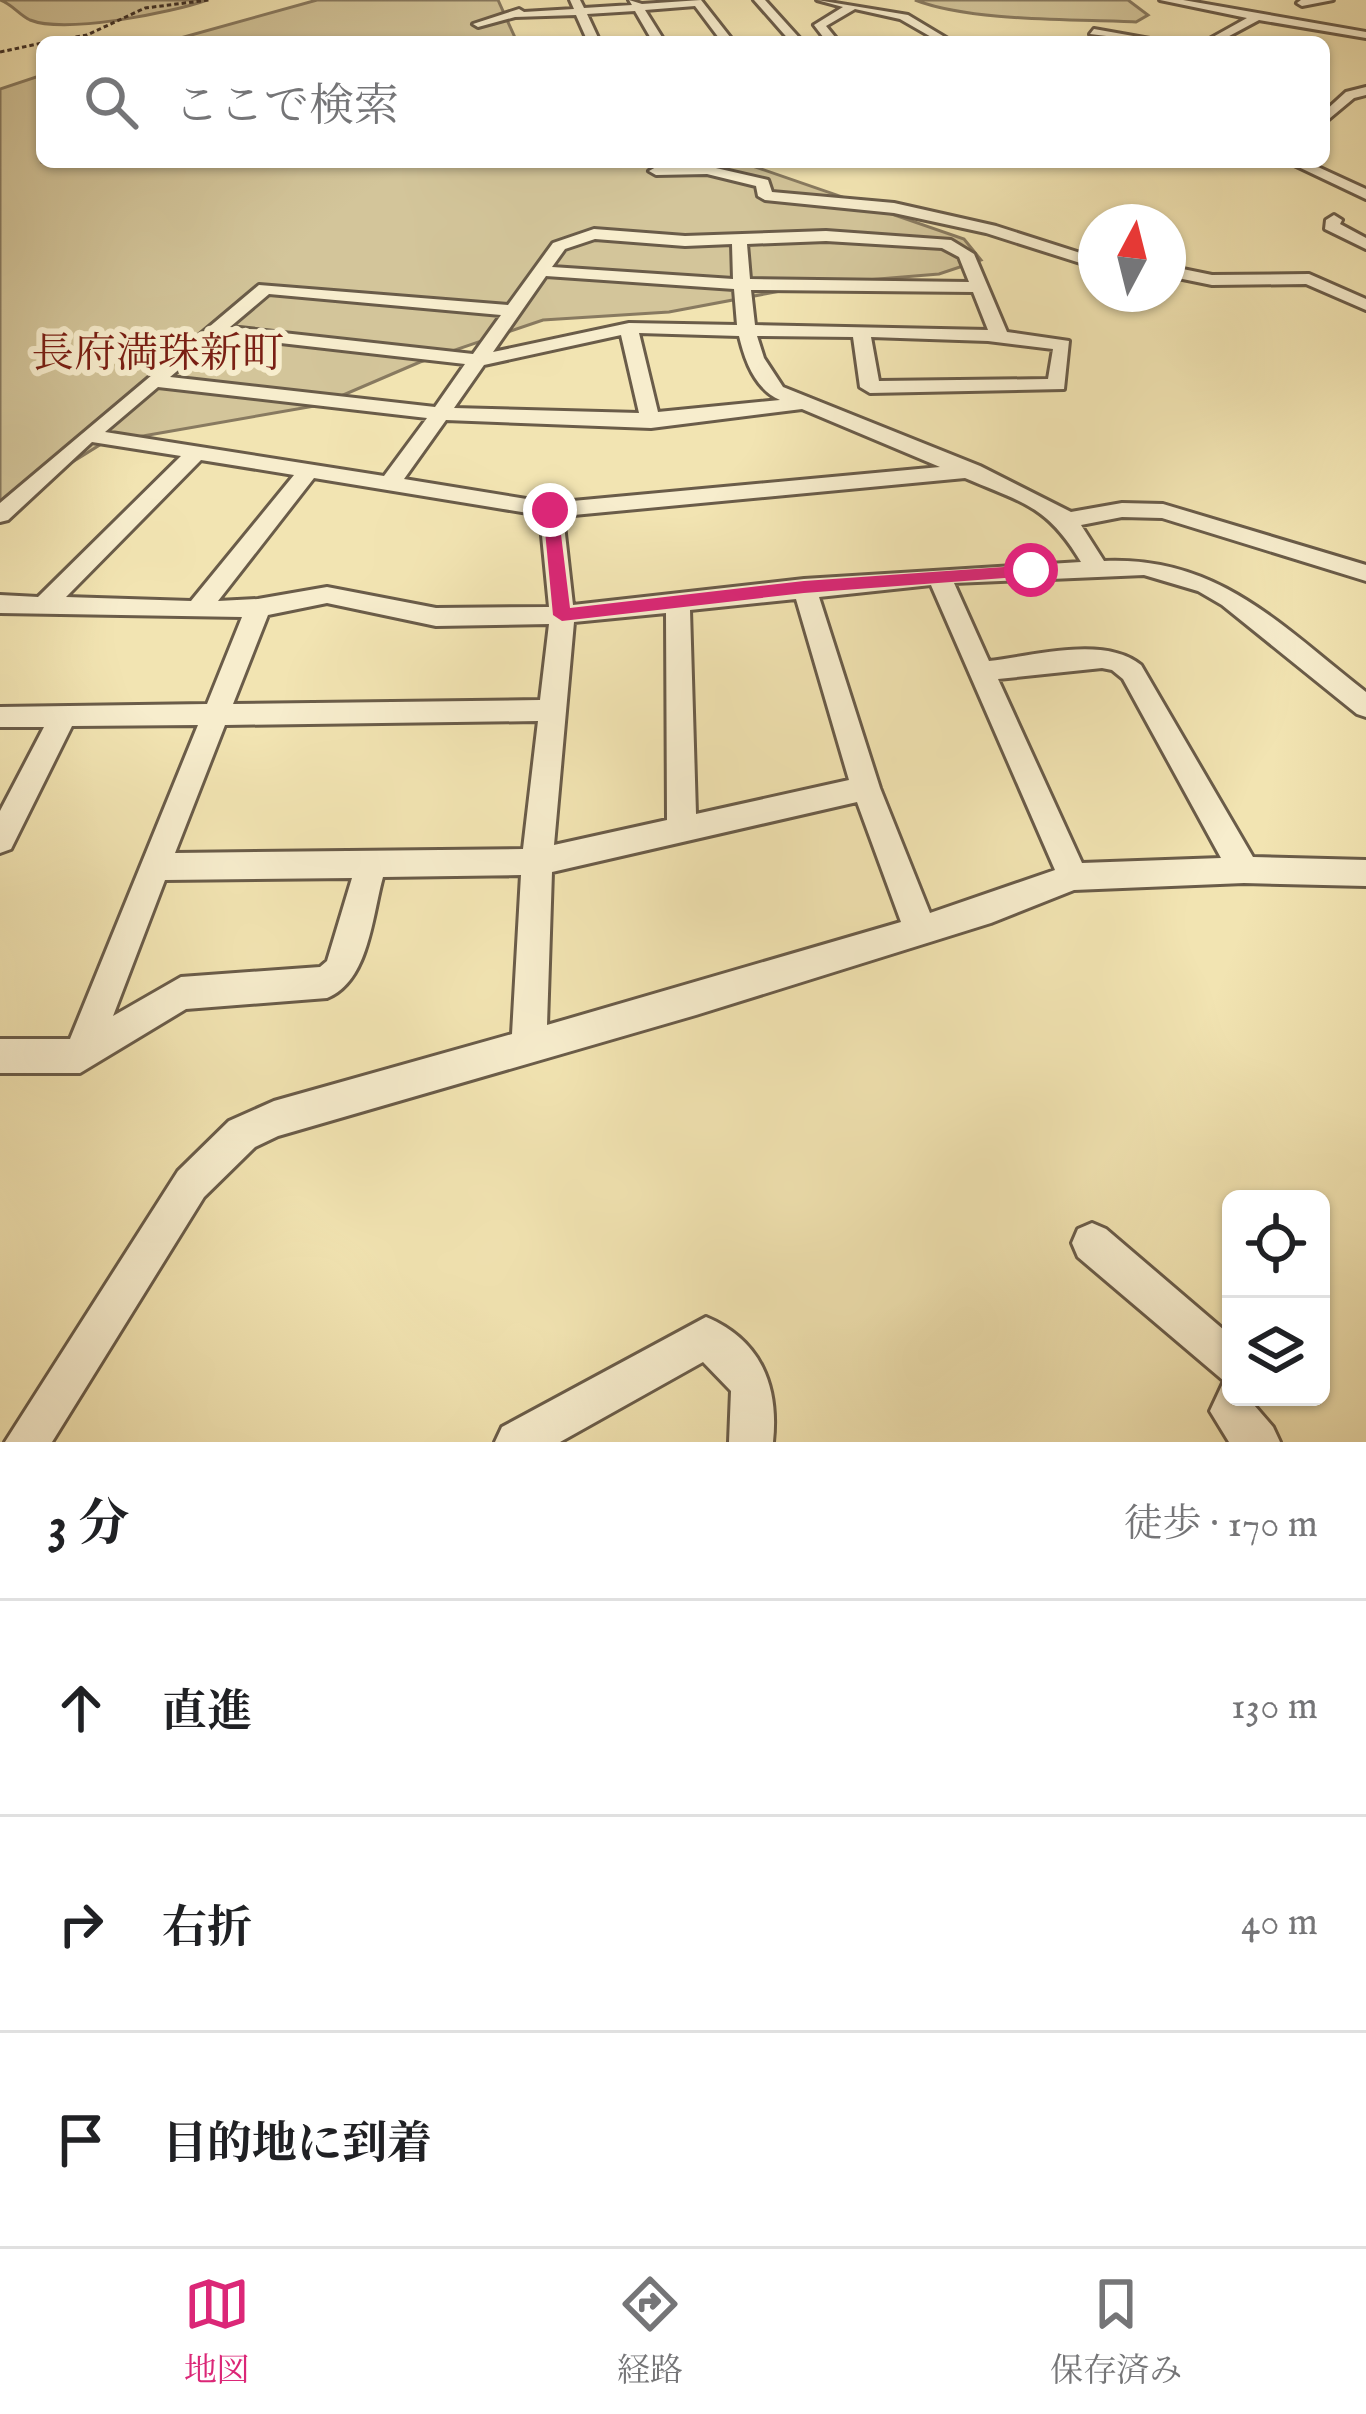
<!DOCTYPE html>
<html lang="ja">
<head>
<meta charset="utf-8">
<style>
	body { margin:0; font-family:"IM FELL English","Noto Serif JP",serif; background:#f2f2f2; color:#202124 }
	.controls { position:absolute; right:36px; bottom:36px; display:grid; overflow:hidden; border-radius:18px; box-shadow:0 3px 9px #0004 }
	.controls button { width:108px; height:108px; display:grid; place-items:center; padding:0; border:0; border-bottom:3px solid #e0e0e0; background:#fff; color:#202124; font:60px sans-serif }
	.compass { position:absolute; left:1078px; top:204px; width:108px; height:108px; border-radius:50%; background:#fff; box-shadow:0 3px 9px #0004; rotate:7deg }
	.stop { position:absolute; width:36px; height:36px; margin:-27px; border:9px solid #db2777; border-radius:50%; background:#fff }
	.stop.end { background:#db2777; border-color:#fff; box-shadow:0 3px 12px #0008 }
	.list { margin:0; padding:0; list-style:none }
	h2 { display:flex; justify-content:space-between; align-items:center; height:156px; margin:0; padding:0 48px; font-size:51px }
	h2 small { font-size:39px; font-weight:400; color:#757577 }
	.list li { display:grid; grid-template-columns:78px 1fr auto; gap:36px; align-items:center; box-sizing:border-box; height:216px; padding:0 48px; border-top:3px solid #e0e0e0 }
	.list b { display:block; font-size:45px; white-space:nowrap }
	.list em { font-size:39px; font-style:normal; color:#757577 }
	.icon { flex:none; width:66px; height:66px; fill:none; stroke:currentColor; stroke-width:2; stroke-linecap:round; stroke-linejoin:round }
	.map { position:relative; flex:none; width:1366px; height:1442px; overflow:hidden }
	.search { position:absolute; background:#fff; box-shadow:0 3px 9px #0004; left:36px; right:36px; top:36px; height:132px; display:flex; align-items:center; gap:30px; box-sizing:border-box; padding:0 42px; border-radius:18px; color:#757577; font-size:45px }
	.sheet { height:804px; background:#fff }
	nav { display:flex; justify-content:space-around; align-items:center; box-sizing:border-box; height:168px; border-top:3px solid #e0e0e0; background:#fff; font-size:33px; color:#757577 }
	nav a { display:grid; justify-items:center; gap:6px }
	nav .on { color:#db2777 }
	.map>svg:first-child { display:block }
</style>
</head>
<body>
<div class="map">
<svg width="1366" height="1442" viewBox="0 0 1366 1442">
	<rect width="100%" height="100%" fill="#f2e4b2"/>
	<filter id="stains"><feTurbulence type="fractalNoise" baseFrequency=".00167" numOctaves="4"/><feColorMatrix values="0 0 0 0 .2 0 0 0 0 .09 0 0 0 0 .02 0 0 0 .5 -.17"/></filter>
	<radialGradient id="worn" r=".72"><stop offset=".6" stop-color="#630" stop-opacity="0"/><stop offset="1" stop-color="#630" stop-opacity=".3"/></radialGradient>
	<g fill="#d3c59a" stroke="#887a60" stroke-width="3">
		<path d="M0 0H207C171 13 65 34 30 20 19 15 12 4 0 0Z"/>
		<path d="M317 0H498L517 42H166Z"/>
		<path d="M915 0H1128L1148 15 1136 22C1074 19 972 22 915 0Z"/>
		<path d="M42 75V162H741L964 239 981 260 939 274 818 284 669 312 543 320 420 362 320 405 103 443 0 507V89Z"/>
	</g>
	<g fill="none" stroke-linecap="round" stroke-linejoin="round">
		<defs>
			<g id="minor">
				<path d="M570 0H580L584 8 632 5 629 0 642 4 701 0 734 42H722L695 6 645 10 665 42H653L635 11 587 14 600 42H588L576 15 515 17 478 27 473 24 519 9 524 12 574 9Z"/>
				<path d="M754 0H765L803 42H791Z"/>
				<path d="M817 0 908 15 953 42H940L900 19 855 9 826 26 839 42H827L814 25 843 7Z"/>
				<path d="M1160 0H1183L1366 32V38L1259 20 1218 42H1204L1247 18Z"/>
				<path d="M1301 0H1333L1302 6 1297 3Z"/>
				<path d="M1094 29 1150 39 1156 42 1090 34Z"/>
				<path d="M1366 87V95L1354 98 1324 123V112L1346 92Z"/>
				<path d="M1288 162H1307L1366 189V199Z"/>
				<path d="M707 166 768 180 772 192 894 203 996 226 1096 258V268L986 233 894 213 765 200 758 196 756 186 707 174 656 175 649 171 656 167Z"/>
				<path d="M1334 215 1342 220 1340 224 1366 238V249L1325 229 1326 220Z"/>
				<path d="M594 229 685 236 826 231 951 240 974 254 1007 332 1069 341 1064 389 870 393 860 387 853 337 757 336 764 358 783 387 980 466 1071 512 1122 503 1163 504 1366 565V581L1162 518 1122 517 1081 525 1104 561C1219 556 1281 626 1366 692V717L1357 714 1222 605 1198 591 1144 575 954 583 989 661C1034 656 1104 635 1141 665L1253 857 1366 860V886L1244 883 1074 890 991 923 696 1015 278 1136 255 1147 204 1197 52 1442H5L178 1171 229 1121 274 1101 512 1034 521 875 383 877C372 916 369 981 327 998L186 1009 80 1073H0V1039H70L198 725 72 726 11 849 0 853V811L44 727H0V707L207 704 242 617 0 613V595L38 597 181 456 92 442 8 520 0 522V503L259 285 508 305 553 243ZM595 239 685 246 732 244 733 279 552 267 565 249ZM826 241 942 248 959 257 969 282 750 279 747 244ZM546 276 734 289 737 325 629 323 493 352ZM751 290 973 292 988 330 755 325ZM269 294 501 315 473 354 230 327ZM639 333 739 336C745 361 755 389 780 400L658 412ZM621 335 639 413 454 408 484 365ZM219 336 465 364 435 407 170 377ZM871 337 988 341 1053 349 1048 379 879 381ZM158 387 427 418 384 476 105 432ZM802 409 940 467 551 503 404 479 446 420 651 428ZM201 460 294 475 191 601 66 597ZM314 478 540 515 549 607 436 608 327 587 258 599 218 601ZM965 478C1023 503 1047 505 1081 562L804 579 573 605 563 516ZM931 585 1055 870 930 913 880 788 819 597ZM796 599 849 780 696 814 690 610ZM327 603 436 626 549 624 540 700 233 704 268 615ZM666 613 667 820 554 845 574 622ZM1102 668 1112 670 1123 679 1221 858 1082 863 998 679ZM538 721 523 849 175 853 225 725ZM857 802 901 922 547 1025 552 872ZM352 878 327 961 320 967 181 977 113 1016 165 880Z"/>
				<path d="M1168 266 1212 275 1309 274 1366 299V310L1306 284 1212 285 1168 276Z"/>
				<path d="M1092 1223 1106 1229 1231 1336V1397H1257L1254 1405 1273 1427 1280 1442H1229L1210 1411 1224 1381 1078 1257 1072 1243 1078 1229Z"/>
				<path d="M706 1317C761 1340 779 1386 773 1442H729L731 1391 703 1362 560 1442H495L502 1427Z"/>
			</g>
		</defs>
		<use href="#minor" stroke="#6a5c49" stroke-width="6"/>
		<g stroke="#3d2f26" stroke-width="3" stroke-dasharray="4.5 3" stroke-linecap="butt">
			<path d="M46 42 87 35 145 8 209 0"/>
			<path d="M0 52 42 43"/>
		</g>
		<use href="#minor" fill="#f7edcd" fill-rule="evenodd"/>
	</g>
	<path fill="#db2777" d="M550 505 558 510 570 608 804 581 1031 565 1040 570 1031 576 804 593 562 621 553 615 543 510Z"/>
	<g text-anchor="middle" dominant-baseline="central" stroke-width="12" stroke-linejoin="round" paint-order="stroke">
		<g font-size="42" fill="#7a1f14" stroke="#f7edcd">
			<text x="158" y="355">長府満珠新町</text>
		</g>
	</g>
	<rect width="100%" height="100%" filter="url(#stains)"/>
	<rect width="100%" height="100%" fill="url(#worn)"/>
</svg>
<div class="controls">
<button><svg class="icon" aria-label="locate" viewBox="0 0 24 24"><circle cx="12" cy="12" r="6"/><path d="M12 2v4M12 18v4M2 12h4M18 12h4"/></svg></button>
<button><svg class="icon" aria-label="layers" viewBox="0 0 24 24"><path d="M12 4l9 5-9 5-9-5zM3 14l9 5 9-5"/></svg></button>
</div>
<svg class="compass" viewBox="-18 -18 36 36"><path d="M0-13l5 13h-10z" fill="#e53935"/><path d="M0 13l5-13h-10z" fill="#757577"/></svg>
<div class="stop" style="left:1031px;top:570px"></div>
<div class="stop end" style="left:550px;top:510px"></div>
<div class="search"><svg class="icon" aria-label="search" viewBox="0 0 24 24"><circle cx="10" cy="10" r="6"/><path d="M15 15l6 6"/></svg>ここで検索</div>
</div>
<section class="sheet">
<h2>3 分<small>徒歩 · 170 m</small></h2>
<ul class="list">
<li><svg class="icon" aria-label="ahead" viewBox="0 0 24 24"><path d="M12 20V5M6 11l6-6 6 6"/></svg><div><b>直進</b></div><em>130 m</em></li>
<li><svg class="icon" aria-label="right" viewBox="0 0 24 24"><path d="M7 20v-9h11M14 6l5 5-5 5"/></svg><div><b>右折</b></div><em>40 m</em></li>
<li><svg class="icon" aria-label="arrive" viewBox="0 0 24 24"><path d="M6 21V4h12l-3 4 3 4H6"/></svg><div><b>目的地に到着</b></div></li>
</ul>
</section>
<nav>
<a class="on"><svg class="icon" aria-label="map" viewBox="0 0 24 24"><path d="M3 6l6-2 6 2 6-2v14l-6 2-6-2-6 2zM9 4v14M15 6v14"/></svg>地図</a>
<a><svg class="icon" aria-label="directions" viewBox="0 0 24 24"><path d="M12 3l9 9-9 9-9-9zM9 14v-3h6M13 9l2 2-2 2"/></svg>経路</a>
<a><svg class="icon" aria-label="saved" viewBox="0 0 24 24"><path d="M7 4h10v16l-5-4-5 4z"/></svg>保存済み</a>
</nav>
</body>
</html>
